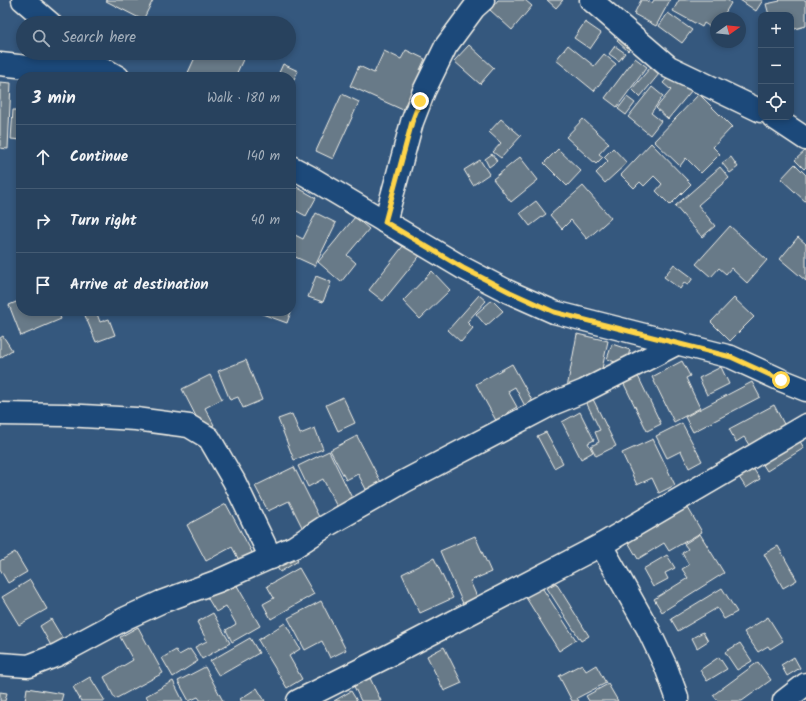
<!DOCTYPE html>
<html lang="en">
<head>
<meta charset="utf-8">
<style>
	body { margin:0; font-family:Kalam,sans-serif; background:#304964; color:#f1f3f6 }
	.controls { position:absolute; right:12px; top:12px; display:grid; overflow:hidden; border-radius:8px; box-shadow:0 2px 6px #0003 }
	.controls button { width:36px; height:36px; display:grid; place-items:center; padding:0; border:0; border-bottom:1px solid #445b73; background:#28425e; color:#f1f3f6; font:20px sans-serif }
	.compass { position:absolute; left:710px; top:12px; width:36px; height:36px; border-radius:50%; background:#28425e; box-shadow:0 2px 6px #0003; rotate:75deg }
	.stop { position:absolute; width:12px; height:12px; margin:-9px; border:3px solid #ffd54a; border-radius:50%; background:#fff }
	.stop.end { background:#ffd54a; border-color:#fff; box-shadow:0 1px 4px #0008 }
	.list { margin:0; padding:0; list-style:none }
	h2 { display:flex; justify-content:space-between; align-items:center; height:52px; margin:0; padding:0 16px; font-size:17px }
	h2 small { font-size:13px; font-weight:400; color:#a5b0bc }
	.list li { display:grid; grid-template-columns:26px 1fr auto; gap:12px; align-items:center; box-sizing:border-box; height:64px; padding:0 16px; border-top:1px solid #445b73 }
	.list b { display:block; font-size:15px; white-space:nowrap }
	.list em { font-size:13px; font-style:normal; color:#a5b0bc }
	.icon { flex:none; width:22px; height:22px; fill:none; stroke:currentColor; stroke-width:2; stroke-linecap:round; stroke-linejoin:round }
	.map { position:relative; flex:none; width:806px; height:701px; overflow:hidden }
	.search { position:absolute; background:#28425e; box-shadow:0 2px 6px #0003; left:16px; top:16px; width:280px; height:44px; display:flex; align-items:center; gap:10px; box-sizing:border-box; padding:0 14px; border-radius:22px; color:#a5b0bc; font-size:15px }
	.panel { position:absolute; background:#28425e; box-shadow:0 2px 6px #0003; left:16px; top:72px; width:280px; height:244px; border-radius:16px }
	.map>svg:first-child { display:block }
</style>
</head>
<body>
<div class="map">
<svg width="806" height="701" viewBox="0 0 806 701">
	<rect width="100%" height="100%" fill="#35587e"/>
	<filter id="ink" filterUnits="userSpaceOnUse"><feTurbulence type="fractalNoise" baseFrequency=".025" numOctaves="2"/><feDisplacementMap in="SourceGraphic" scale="8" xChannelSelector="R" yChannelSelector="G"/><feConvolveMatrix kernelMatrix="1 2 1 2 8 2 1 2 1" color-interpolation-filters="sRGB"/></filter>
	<g filter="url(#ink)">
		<g fill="#677a88" stroke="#f4f1e8">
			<path d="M107 0H153L143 20 106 1Z"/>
			<path d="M498 0H525L532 6 512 30 490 10Z"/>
			<path d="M547 0H563L556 8Z"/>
			<path d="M641 0H646L652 3 654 0H670L656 26 634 14Z"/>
			<path d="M679 0H727L731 3 722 18H716L715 30 704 23 702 27 673 11Z"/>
			<path d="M740 0H763L756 11Z"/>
			<path d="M779 0H806V26L791 30V15H769L766 4 780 1Z"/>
			<path d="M668 13 692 30 682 43 659 26Z"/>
			<path d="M585 22 601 33 590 49 574 38Z"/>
			<path d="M625 31 636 41 628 51 617 41Z"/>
			<path d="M469 45 494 68 480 84 454 61Z"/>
			<path d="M568 45 594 66 604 54 616 64 594 91 556 60Z"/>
			<path d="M615 46 625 53 619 61 609 54Z"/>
			<path d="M406 50 425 59 420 70 427 74 415 101 408 98 403 110 350 86 359 66 374 73 384 51 401 59Z"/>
			<path d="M197 53H246L235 77H186Z"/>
			<path d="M635 58 647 67 617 107 605 98Z"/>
			<path d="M656 61 664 68 640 97 632 89Z"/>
			<path d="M283 64 298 71 291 85V77H277Z"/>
			<path d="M672 73 692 90 668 119 656 108 671 90 663 83Z"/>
			<path d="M0 82 11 83 8 149 0 148Z"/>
			<path d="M652 87 663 96 651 113 661 121 650 135 628 117Z"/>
			<path d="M342 94 359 102 333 159 316 151Z"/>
			<path d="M699 94 732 127 713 147 720 154 701 173 686 158 680 166 654 141Z"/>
			<path d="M627 97 635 103 626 115 618 109Z"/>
			<path d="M13 110H21V140L11 139Z"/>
			<path d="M501 119 521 136 501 158 493 152 501 143 489 132Z"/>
			<path d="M583 119 609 143 599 154 603 157 596 164 566 137Z"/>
			<path d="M651 143 691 184 670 205 656 191 662 184 654 176 644 186 640 182 634 188 621 175Z"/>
			<path d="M613 148 627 163 605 183 596 173 608 161 604 157Z"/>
			<path d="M558 149 581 171 567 186 544 163Z"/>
			<path d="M806 150V167L804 169 795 160Z"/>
			<path d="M492 154 497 161 489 167 485 159Z"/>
			<path d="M520 157 538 180 511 202 493 179Z"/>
			<path d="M731 157 738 167 730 173 722 163Z"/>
			<path d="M480 160 489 174 473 185 464 170Z"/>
			<path d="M795 164 806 175V202L781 179Z"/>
			<path d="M720 167 729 178 698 205 715 226 702 237 675 206Z"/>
			<path d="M291 184 316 198 306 216 291 208Z"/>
			<path d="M583 186 611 218 587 239 571 220 562 229 550 215Z"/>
			<path d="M536 201 546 214 530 226 520 213Z"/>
			<path d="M316 213 336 223 315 266 291 255V233L303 239Z"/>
			<path d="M355 217 369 229 347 255 356 263 341 282 318 262Z"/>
			<path d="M730 226 767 260 747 283 731 268 726 274 719 268 711 277 696 264Z"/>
			<path d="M798 237 806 244V281L780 259Z"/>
			<path d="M407 241 422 253 383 301 369 290Z"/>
			<path d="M674 264 693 278 688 285 684 283 680 289 664 277Z"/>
			<path d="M432 271 450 290 420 319 403 301Z"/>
			<path d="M316 276 331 282 323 302 308 297Z"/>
			<path d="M479 295 486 301 467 322 473 328 461 342 448 330Z"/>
			<path d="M734 298 754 317 730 341 711 322Z"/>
			<path d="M21 300V311H58L61 319 21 336 9 305Z"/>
			<path d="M492 300 503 311 486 326 476 314Z"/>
			<path d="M291 309H292L287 323 254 311H291Z"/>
			<path d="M89 311H96L100 322 109 319 115 335 96 342 84 313Z"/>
			<path d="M577 334 608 341 600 378 586 376 582 391 567 388Z"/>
			<path d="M3 336 12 350 0 358V338Z"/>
			<path d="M612 344 630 350 625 366 607 359Z"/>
			<path d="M246 360 262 400 243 408 238 397 230 400 218 371Z"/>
			<path d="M682 361 690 376 686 378 700 408 674 422 652 377Z"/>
			<path d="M512 364 533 402 525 406 515 387 508 391 517 407 508 412 512 419 499 426 476 384Z"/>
			<path d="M721 367 729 384 707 395 699 378Z"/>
			<path d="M637 374 661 424 647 431 623 382Z"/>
			<path d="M210 375 222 399 205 408 214 425 203 430 182 389Z"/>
			<path d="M752 382 760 397 693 432 685 417Z"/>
			<path d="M591 395 616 446 596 456 591 446 599 442 595 432 600 430 584 398Z"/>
			<path d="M343 397 355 423 338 431 326 405Z"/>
			<path d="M774 405 785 426 749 445 744 437 736 442 729 429Z"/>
			<path d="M580 412 594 440 588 443 593 452 581 459 562 422Z"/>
			<path d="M292 414 300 434 315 428 323 449 294 460 278 419Z"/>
			<path d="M682 423 702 461 689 468 681 451 667 458 656 436Z"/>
			<path d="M546 432 563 463 554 468 537 436Z"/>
			<path d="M795 433 804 448 767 471 758 457Z"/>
			<path d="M357 436 383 486 368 493 358 474 346 480 330 450Z"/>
			<path d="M653 439 675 485 659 493 652 478 637 485 622 453Z"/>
			<path d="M329 451 354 502 338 509 323 479 308 487 298 466Z"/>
			<path d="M749 462 760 479 746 488 735 471Z"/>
			<path d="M294 467 321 521 303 529 289 501 268 511 255 486Z"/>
			<path d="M684 501 702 532 669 551 664 543 638 559 624 535Z"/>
			<path d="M226 504 254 556 241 564 232 547 206 561 187 525Z"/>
			<path d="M700 534 724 573 662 612 654 599 688 578 682 569 689 565 682 553 688 549 684 544Z"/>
			<path d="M475 536 491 572 470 581 478 599 464 606 440 551Z"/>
			<path d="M778 546 797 580 783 588 764 554Z"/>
			<path d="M291 550 298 561 280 572 273 561Z"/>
			<path d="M15 552 27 572 8 583 0 569V561Z"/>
			<path d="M667 555 675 568 665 573 668 579 653 587 643 569Z"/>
			<path d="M434 558 453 598 420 613 402 574Z"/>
			<path d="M299 568 314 594 271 619 263 604 274 598 267 586Z"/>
			<path d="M30 580 47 609 19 625 2 597Z"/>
			<path d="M235 582 260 626 232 642 226 630 236 624 226 606 216 612 207 597Z"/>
			<path d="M556 583 589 636 581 641 547 588Z"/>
			<path d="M541 586 576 640 559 651 525 596Z"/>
			<path d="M722 588 737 612 724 619 717 608 678 631 671 619Z"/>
			<path d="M321 601 346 650 330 658 322 641 305 650 288 618Z"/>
			<path d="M213 613 230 643 202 659 195 647 207 641 197 622Z"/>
			<path d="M768 617 783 641 770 649 768 646 758 652 744 632Z"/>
			<path d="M51 619 66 644 54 651 40 626Z"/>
			<path d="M285 623 300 649 289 656 302 679 287 688 258 640Z"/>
			<path d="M138 627 163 673 115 699 104 677 133 660 120 637Z"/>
			<path d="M703 632 708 641 697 648 692 638Z"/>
			<path d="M250 638 259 653 219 676 210 661Z"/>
			<path d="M740 643 752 661 737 670 725 652Z"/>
			<path d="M444 647 462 683 444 691 427 656Z"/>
			<path d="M190 649 198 661 173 677 162 658 176 650 179 655Z"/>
			<path d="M719 657 727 669 707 681 700 670Z"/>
			<path d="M794 657 800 668 787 676 781 665Z"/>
			<path d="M758 662 771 680 742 701H718L713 695Z"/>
			<path d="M582 664 586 671 596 665 606 683 577 698 579 701H572L559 676Z"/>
			<path d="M205 667 223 701H212L211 699 208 701H201L198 697 189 701 178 681Z"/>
			<path d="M369 676 381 701H361L353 684Z"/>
			<path d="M90 677 105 701H81L73 687Z"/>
			<path d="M173 681 183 701H149L146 696Z"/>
			<path d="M608 684 618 701H589L586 696Z"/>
			<path d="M27 688 63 694 61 701H25Z"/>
			<path d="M257 688 265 701H241L240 699Z"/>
			<path d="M351 691 357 701H334Z"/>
			<path d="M0 692 7 693 5 701H0Z"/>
		</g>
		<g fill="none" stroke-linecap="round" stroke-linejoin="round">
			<defs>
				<g id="minor">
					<path d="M23 0 50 23"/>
					<path d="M591 0 669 67 761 111"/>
					<path d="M0 64 27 67 81 66 104 69 118 77"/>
					<path d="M773 117 806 139"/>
					<path d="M291 167 308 176 463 268 509 292 554 312 731 357 781 380 806 390"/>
					<path d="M385 222 412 122 424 91 446 46 474 8 483 0"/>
					<path d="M0 414 65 415 136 419 189 426 209 438 234 481 271 558"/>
					<path d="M601 545 648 629 666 667 677 697V701"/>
					<path d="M0 664 29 666 57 655 126 618 161 602 218 581 294 547 326 526 405 481 552 404 584 391 678 343"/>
					<path d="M298 701 384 658 601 545 806 425"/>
					<path d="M784 701 806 684"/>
				</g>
			</defs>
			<use href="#minor" stroke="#f4f1e8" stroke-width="25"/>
			<use href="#minor" stroke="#1f4a7a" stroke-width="22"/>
		</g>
	</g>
	<g fill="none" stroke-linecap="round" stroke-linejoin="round" filter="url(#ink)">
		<path stroke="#ffd54a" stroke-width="5" d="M420 101 412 122 385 222 463 268 510 292 554 312 731 357 781 380"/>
	</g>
</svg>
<div class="controls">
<button>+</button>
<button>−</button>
<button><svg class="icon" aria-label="locate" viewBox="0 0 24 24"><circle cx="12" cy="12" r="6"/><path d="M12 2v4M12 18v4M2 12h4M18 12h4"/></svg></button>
</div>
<svg class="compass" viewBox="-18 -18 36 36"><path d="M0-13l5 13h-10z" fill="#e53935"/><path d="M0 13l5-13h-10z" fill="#a5b0bc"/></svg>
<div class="stop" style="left:781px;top:380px"></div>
<div class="stop end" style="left:420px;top:101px"></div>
<div class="search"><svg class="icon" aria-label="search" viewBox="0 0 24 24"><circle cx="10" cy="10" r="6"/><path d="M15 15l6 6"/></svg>Search here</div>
<section class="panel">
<h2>3 min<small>Walk · 180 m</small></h2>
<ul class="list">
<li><svg class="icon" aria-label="ahead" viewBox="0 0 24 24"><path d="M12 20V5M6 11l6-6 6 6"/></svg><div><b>Continue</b></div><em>140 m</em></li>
<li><svg class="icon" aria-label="right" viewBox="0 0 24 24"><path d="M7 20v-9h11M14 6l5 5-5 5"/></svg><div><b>Turn right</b></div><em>40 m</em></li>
<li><svg class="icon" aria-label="arrive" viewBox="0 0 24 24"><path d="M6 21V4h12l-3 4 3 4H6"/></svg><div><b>Arrive at destination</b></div></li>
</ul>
</section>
</div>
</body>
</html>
